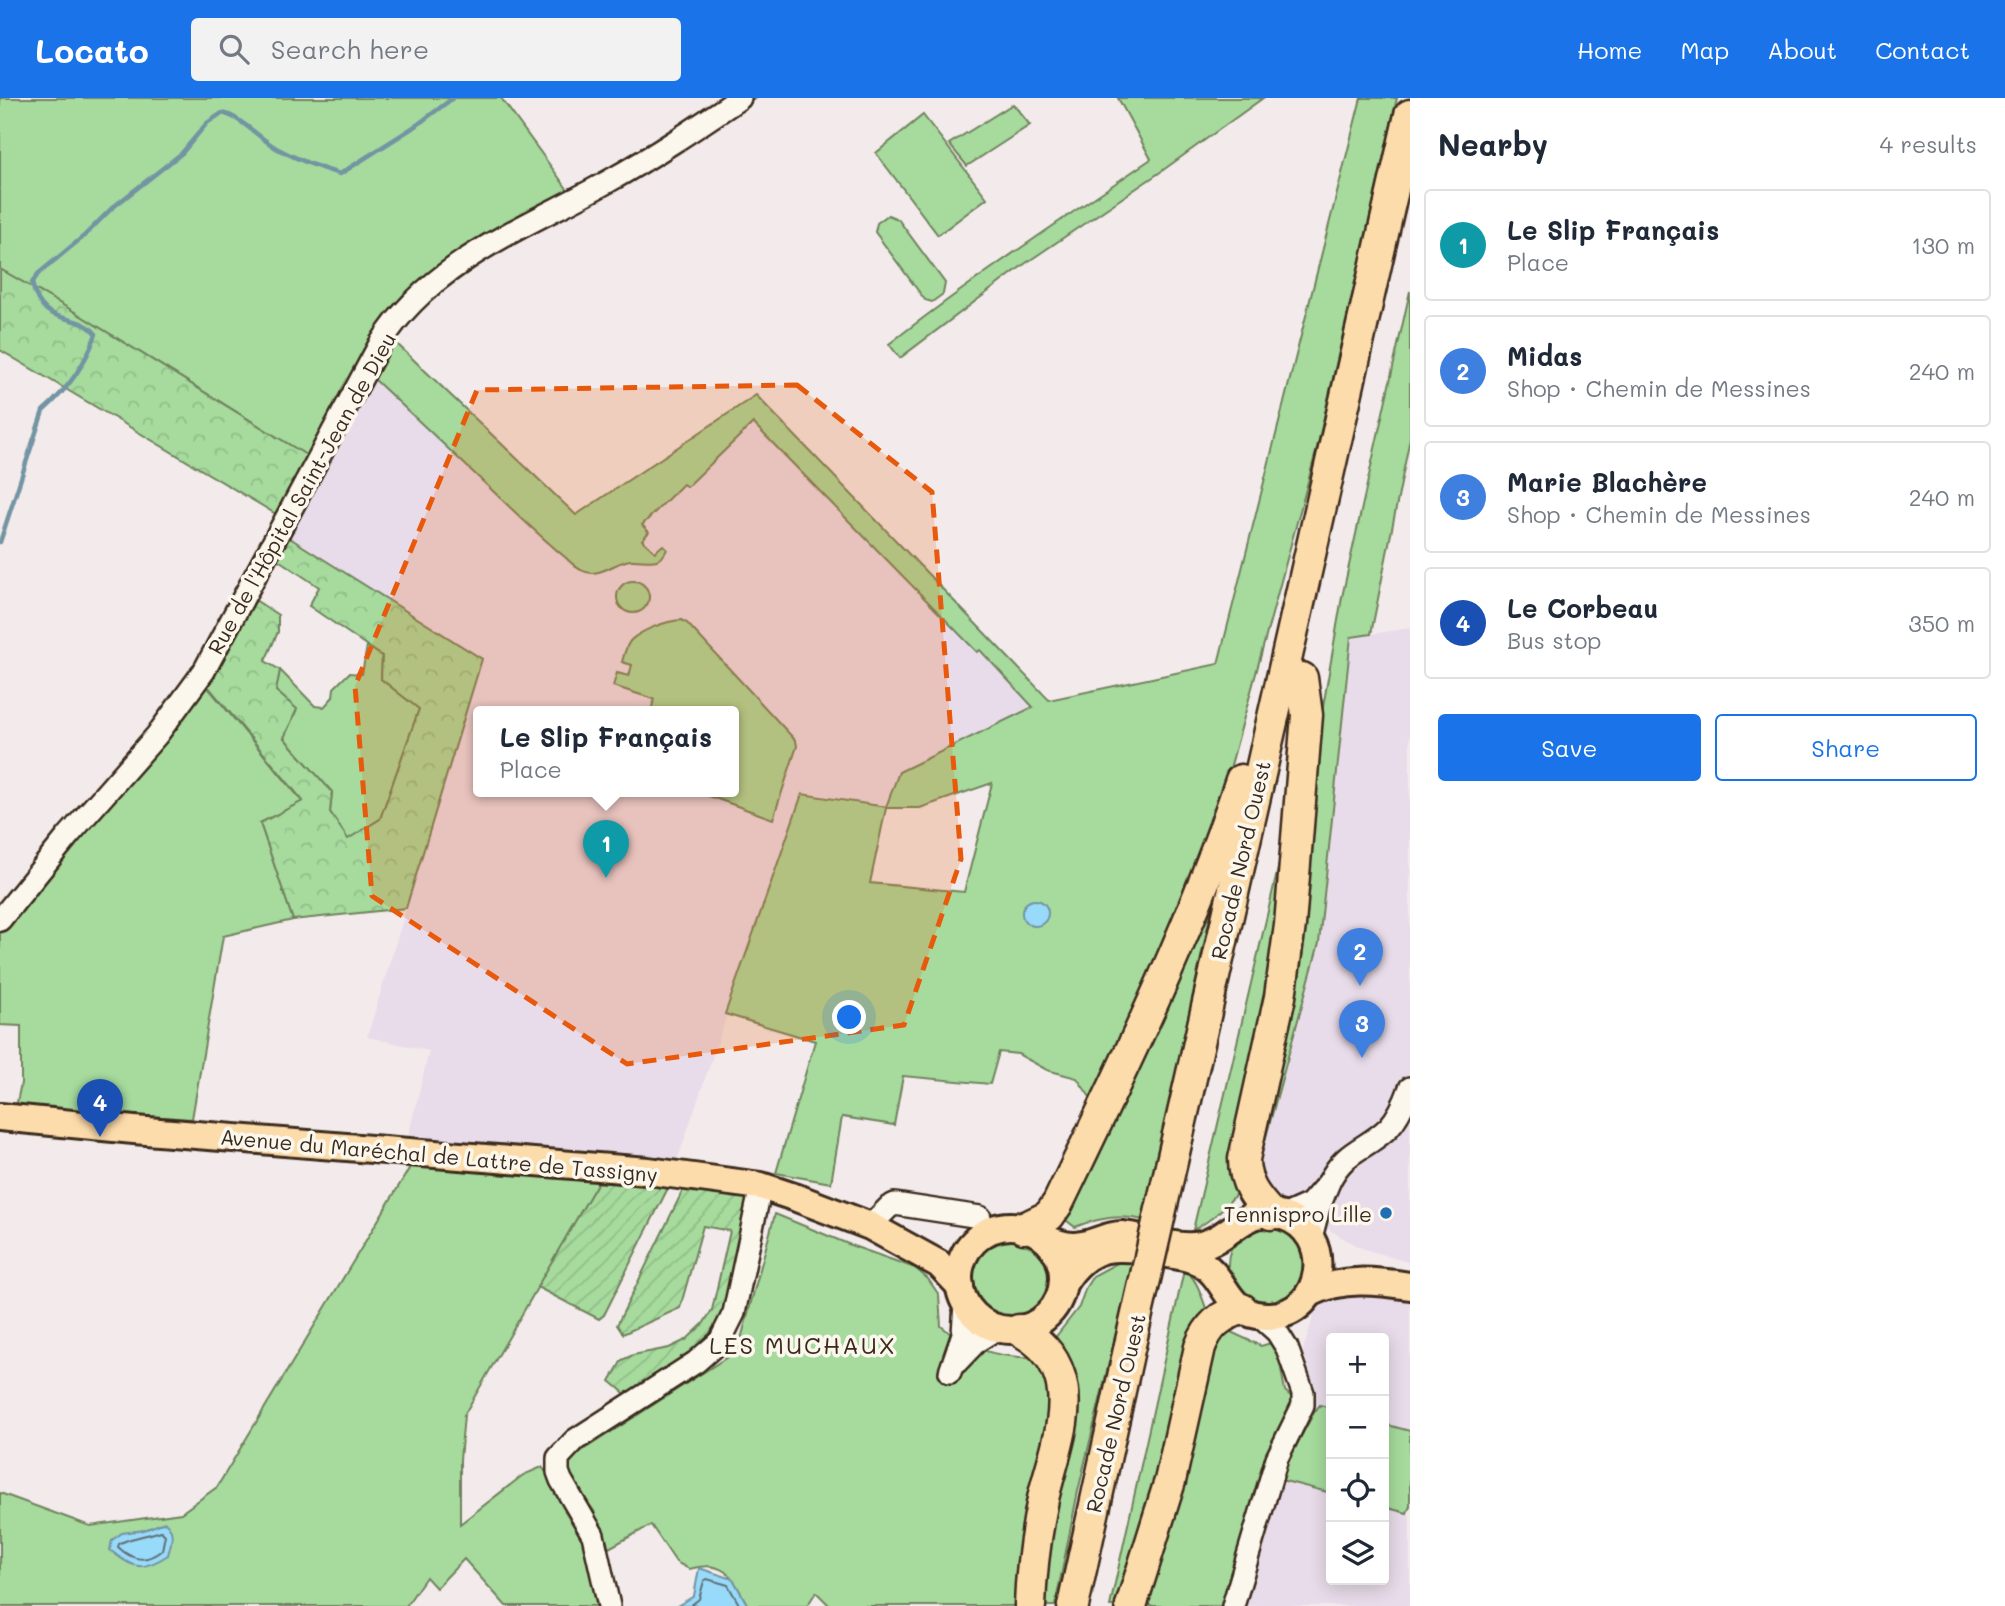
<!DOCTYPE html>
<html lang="en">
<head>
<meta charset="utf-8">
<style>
	body { margin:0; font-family:Mali,sans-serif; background:#f2f2f3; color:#1f2937 }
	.controls { position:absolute; right:21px; bottom:21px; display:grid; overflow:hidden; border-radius:7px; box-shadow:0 4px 18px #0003 }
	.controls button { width:63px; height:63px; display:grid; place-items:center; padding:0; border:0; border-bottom:2px solid #e0e1e3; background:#fff; color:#1f2937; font:35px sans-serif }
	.you { position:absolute; left:850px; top:920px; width:24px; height:24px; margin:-18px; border:5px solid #fff; border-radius:50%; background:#1a73e8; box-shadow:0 0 0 10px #1a73e833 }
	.badge { display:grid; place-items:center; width:46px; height:46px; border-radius:50%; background:#1a73e8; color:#fff; font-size:23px; font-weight:700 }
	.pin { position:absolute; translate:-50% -58px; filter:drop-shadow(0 2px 4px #0008) }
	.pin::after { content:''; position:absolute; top:37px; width:24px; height:21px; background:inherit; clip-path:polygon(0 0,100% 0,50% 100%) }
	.popup { position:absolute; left:473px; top:608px; width:266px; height:91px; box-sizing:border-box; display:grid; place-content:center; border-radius:7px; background:#fff; filter:drop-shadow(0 2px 5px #0005); font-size:23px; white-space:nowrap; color:#747a83 }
	.popup b { font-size:26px; color:#1f2937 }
	.popup::after { content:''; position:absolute; left:50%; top:100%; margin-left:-14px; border:14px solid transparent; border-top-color:#fff }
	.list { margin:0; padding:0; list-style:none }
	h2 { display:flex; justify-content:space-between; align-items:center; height:91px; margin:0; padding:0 28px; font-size:30px }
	h2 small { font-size:23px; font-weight:400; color:#747a83 }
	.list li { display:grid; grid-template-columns:46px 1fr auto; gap:21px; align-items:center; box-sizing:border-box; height:112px; margin:0 14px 14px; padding:0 14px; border:2px solid #e0e1e3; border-radius:7px }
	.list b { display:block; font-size:26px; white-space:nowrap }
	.list p { margin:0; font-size:23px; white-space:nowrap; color:#747a83 }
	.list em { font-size:23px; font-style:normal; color:#747a83 }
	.actions { display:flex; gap:14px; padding:21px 28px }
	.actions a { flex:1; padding:16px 0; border:2px solid #1a73e8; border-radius:7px; text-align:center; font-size:24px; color:#1a73e8 }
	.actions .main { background:#1a73e8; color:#fff }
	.icon { flex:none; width:38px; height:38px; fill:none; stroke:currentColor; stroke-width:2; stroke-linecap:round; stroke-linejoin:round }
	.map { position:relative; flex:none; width:1410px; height:1508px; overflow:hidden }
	header { display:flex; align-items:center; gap:42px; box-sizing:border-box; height:98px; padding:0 35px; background:#1a73e8; color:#fff }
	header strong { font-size:33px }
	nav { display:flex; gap:38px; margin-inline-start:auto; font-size:24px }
	.search { width:490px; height:63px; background:#f2f2f3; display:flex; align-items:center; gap:18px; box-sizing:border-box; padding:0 24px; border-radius:7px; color:#747a83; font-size:26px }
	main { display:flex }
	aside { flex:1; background:#fff }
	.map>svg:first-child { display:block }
</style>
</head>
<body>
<header>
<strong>Locato</strong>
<div class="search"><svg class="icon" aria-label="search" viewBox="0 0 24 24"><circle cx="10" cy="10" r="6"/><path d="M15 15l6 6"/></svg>Search here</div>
<nav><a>Home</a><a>Map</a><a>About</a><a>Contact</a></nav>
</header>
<main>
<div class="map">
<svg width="1410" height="1508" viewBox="0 0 1410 1508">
	<defs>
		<pattern id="forest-crowns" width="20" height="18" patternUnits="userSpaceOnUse" patternTransform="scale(1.75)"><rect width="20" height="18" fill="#a6db9d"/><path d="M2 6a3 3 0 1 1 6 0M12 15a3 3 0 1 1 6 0" fill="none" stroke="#90bc87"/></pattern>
		<pattern id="garden-furrows" width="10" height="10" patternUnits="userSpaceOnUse" patternTransform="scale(1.75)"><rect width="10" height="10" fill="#a6db9d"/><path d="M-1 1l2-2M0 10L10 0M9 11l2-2" fill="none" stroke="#90bc87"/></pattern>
	</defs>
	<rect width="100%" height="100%" fill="#f3ebeb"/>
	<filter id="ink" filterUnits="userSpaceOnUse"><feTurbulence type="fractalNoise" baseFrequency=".0143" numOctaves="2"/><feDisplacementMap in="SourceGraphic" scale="14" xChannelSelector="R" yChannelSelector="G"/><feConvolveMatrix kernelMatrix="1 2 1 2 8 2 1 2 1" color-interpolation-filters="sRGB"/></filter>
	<g filter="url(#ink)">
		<g fill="#e9dcea" fill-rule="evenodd">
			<path d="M373 280 542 439 756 297 1049 602 886 709 802 696 668 1090 412 1066 407 1043 429 953 367 939 482 562 285 437ZM478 614H734V694H478Z"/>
			<path d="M1410 530V1165L1358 1149 1276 1100 1255 1079 1319 845 1351 539Z"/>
			<path d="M1356 1188 1410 1197V1408L1407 1414 1410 1416V1508H1226L1317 1206ZM1331 1240H1384V1482H1331Z"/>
		</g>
		<g fill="#a6db9d" stroke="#70825e" stroke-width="2" fill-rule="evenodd">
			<path d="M0 0H501L568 92 660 41 722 0H756L666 62 489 160 434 199 406 226 394 243 576 417 756 297 1049 602 1218 566 1361 0H1397L1316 354 1227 682 1197 768 1094 1005 1077 980 1047 972 1018 956 999 954 990 986 903 978 894 1027 842 1019 831 1085 776 1075 815 943 725 916 802 696 886 709 899 674 1033 609 980 552 977 554 753 325 687 389 683 386 642 427 649 434 642 442 655 454 663 447 667 451C660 469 646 461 631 462 615 463 599 482 581 472 575 469 569 463 565 459 548 445 532 430 517 416 469 370 421 325 373 280L366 250 336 306 311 360 73 213 0 171ZM992 685 964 794 870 785 886 710H920Z"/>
			<path d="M1118 0H1263L1159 75 1026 165 900 260 889 246C974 180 1063 121 1151 61Z"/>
			<path d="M1013 6 1030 27 967 68 949 46Z"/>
			<path d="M923 17 987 100 938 137 876 55Z"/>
			<path d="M888 117 898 121 945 185 943 196 932 204 925 202 875 134 877 125Z"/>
			<path d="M1410 193V340L1371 536 1351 539 1319 845 1255 1079 1303 849 1322 615 1342 499Z"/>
			<circle cx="633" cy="499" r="16"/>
			<path d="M681 522 687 525 796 643 797 648 773 721 698 694H734V614H651L654 601 613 588 617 575 629 578 632 567 622 564C624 557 626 547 631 542 642 532 666 523 681 522Z"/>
			<path d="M367 548 382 558 381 581 419 611 380 721 348 742 330 714 332 694 284 640 276 592 280 572 315 608 324 609 333 599 334 590 349 575 362 576Z"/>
			<path d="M196 575 303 704 260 725 293 822 223 838 192 1021 16 1009 21 985V928L0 927V809Z"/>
			<path d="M1292 711 1241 1090C1227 1107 1213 1122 1193 1132Z"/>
			<path d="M1221 767 1144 1122C1120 1116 1098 1120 1075 1129L1059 1117Z"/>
			<path d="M412 1066 598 1084 464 1317 460 1362V1426L523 1377 542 1369 579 1420 604 1508H506L464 1461 436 1490 426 1479 406 1508H0V1395L90 1428 181 1415 217 1389Z"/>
			<path d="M775 1116 853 1148 915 1170 928 1181 939 1197 941 1228C969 1252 1002 1261 1038 1259L1053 1296 1018 1508H830L816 1494 807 1508H748C732 1479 726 1461 689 1471L676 1464 651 1427 607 1451 594 1413 564 1372 577 1356 738 1252Z"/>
			<circle cx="1267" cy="1166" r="39"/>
			<circle cx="1010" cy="1179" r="39"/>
			<path d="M1119 1164 1133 1165 1078 1393 1055 1508H1037L1054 1241 1079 1209 1086 1189 1093 1178Z"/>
			<path d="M1184 1172C1197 1179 1202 1200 1207 1213L1120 1508H1110Z"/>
			<path d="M1220 1229 1261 1248 1271 1245 1286 1264 1281 1271 1285 1293 1294 1301 1226 1508H1144L1170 1434Z"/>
			<path d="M1320 1307 1331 1310V1395L1281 1382 1285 1367 1315 1313Z"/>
			<path d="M1384 1326 1410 1333V1408L1407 1415 1384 1409Z"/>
		</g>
		<g fill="url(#forest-crowns)" stroke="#70825e" stroke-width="2">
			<path d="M0 171 73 213 311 360 281 419 0 252Z"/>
			<path d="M285 437 482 561 406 810 293 822 260 725 303 703 207 587 255 502 278 517V534L265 563 280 572 276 593 297 611 284 640 332 694 330 714 348 741 380 721 419 611 381 581 382 558 309 508 319 489 274 459Z"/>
		</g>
		<g fill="url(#garden-furrows)" stroke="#70825e" stroke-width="2">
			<path d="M598 1084 668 1090 604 1217 599 1221 537 1189Z"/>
			<path d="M683 1092 751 1100 725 1225 715 1244 628 1298 610 1283 622 1262 633 1257 669 1250 686 1242 703 1226 712 1212 730 1133 703 1128 680 1210 623 1236 617 1227Z"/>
		</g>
		<g fill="#98dafa" stroke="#7394a2" stroke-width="2">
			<circle cx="1035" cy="815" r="13"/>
			<path d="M165 1424C176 1433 171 1445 168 1457 142 1474 134 1471 110 1452L112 1442 122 1435 144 1432Z"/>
			<path d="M699 1470 733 1481 748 1508H677L694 1498Z"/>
		</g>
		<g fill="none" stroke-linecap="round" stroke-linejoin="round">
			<g stroke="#607076" stroke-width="2">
				<path d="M161 1433 165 1437 162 1452C146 1465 133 1463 118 1449L119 1446C127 1440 150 1437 161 1433Z"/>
				<path d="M690 1508 699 1501 704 1483 707 1481 728 1487 740 1508"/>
			</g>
			<path stroke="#7394a2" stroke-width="4.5" d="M0 444 43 313C67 292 86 265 96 236 77 212 42 232 32 185L38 176 84 138 112 110 182 55 207 25 222 15C240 18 260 41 278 51 297 61 319 70 340 76L417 27 453 0"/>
			<defs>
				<g id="minor">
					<path d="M0 822 68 738 157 637 204 573 380 246C431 163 527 129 609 83 654 58 697 29 740 0"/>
					<path d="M1329 1084C1345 1051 1366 1052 1389 1029 1399 1018 1405 1004 1410 990"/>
					<path d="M1283 1118 1310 1106 1329 1084 1319 1109 1311 1140"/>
					<path d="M870 1128 889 1109 895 1106 980 1119"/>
					<path d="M957 1264 977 1243 998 1230"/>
					<path d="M950 1274 963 1236 965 1205"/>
					<path d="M609 1508 593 1437 561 1382 558 1374V1360L575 1342 696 1264 720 1243 734 1215 761 1088"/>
					<path d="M1233 1508 1277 1360 1303 1307V1295L1287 1250 1277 1234 1258 1217"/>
				</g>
				<g id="major">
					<path d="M0 1019 134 1032 648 1073 761 1088 797 1100 870 1128 939 1166 960 1188"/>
					<circle cx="1011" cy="1180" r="52"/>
					<path d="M1046 1141C1058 1145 1068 1150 1082 1147 1096 1145 1107 1137 1122 1137 1147 1139 1177 1152 1201 1147 1233 1140 1245 1106 1283 1118 1336 1135 1325 1217 1269 1218 1226 1219 1229 1182 1201 1165 1189 1158 1174 1157 1160 1155 1117 1147 1089 1143 1063 1186"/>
					<path d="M1310 1195C1342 1179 1376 1183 1410 1188"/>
				</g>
				<g id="highway">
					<path d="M1178 1037 1410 17"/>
					<path d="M1271 1116C1255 1099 1244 1085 1244 1061L1280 899 1290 827 1307 617 1302 580"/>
					<path d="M1024 1130 1049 1118 1058 1105C1125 966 1193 828 1241 682"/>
					<path d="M1019 1232C1039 1243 1053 1256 1060 1279 1072 1317 1051 1364 1043 1401 1036 1436 1031 1472 1030 1508"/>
					<path d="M1073 1508 1130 1247"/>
					<path d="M1131 1508 1170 1383 1200 1249C1208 1228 1220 1217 1242 1211"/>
				</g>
			</defs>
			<use href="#minor" stroke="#3b2a1e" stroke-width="26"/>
			<use href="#major" stroke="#3b2a1e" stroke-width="32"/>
			<use href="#highway" stroke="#3b2a1e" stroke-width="35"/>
			<use href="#minor" stroke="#fbf7ec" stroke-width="21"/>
			<use href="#major" stroke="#fddcac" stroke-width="26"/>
			<use href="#highway" stroke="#fddcac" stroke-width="30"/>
			<defs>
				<path id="highway-bridge" d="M1130 1247 1178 1037"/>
			</defs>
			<use href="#highway-bridge" stroke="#3b2a1e" stroke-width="35" stroke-linecap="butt"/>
			<use href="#highway-bridge" stroke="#fddcac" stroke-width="30"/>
		</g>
	</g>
	<path fill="#e8590c" fill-opacity="0.2" stroke="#e8590c" stroke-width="5" stroke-dasharray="14 9" stroke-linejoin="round" d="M797 287 932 394 961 761 904 927 627 966 372 798 355 588 477 292Z"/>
	<circle fill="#1f6fb2" stroke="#fbf7ec" stroke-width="2.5" cx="1386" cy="1115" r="7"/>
	<g text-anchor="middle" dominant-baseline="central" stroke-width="7" stroke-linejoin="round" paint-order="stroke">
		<g font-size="21" fill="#3b2a1e" stroke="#fbf7ec">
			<text transform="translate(301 395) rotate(-61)">Rue de l'Hôpital Saint-Jean de Dieu</text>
			<text transform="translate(1240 762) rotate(-77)">Rocade Nord Ouest</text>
			<text transform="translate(439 1057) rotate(5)">Avenue du Maréchal de Lattre de Tassigny</text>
			<text transform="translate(1115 1315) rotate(-77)">Rocade Nord Ouest</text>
		</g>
		<g font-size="21" fill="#3b2a1e" stroke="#fbf7ec" text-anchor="end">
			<text x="1372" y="1115">Tennispro Lille</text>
		</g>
		<g font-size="24" letter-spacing="2" fill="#3b2a1e" stroke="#fbf7ec">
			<text x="803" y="1246">LES MUCHAUX</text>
		</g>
	</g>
</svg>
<div class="controls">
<button>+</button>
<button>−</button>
<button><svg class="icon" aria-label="locate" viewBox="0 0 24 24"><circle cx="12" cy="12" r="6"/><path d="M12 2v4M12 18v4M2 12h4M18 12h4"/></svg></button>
<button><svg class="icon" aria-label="layers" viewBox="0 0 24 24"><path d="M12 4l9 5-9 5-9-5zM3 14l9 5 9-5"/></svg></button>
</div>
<div class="you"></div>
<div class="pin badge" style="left:606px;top:780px;background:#0f9aa8">1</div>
<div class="popup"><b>Le Slip Français</b>Place</div>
<div class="pin badge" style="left:1360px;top:888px;background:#3f7fe0">2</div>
<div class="pin badge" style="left:1362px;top:960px;background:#3f7fe0">3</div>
<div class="pin badge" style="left:100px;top:1039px;background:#1a4fb4">4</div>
</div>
<aside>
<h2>Nearby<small>4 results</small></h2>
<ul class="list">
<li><span class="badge" style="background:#0f9aa8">1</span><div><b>Le Slip Français</b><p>Place</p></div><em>130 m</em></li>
<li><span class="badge" style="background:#3f7fe0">2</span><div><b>Midas</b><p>Shop · Chemin de Messines</p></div><em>240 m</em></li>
<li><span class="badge" style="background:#3f7fe0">3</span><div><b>Marie Blachère</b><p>Shop · Chemin de Messines</p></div><em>240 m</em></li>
<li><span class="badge" style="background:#1a4fb4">4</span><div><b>Le Corbeau</b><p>Bus stop</p></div><em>350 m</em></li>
</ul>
<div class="actions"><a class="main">Save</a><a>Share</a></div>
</aside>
</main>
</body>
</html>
